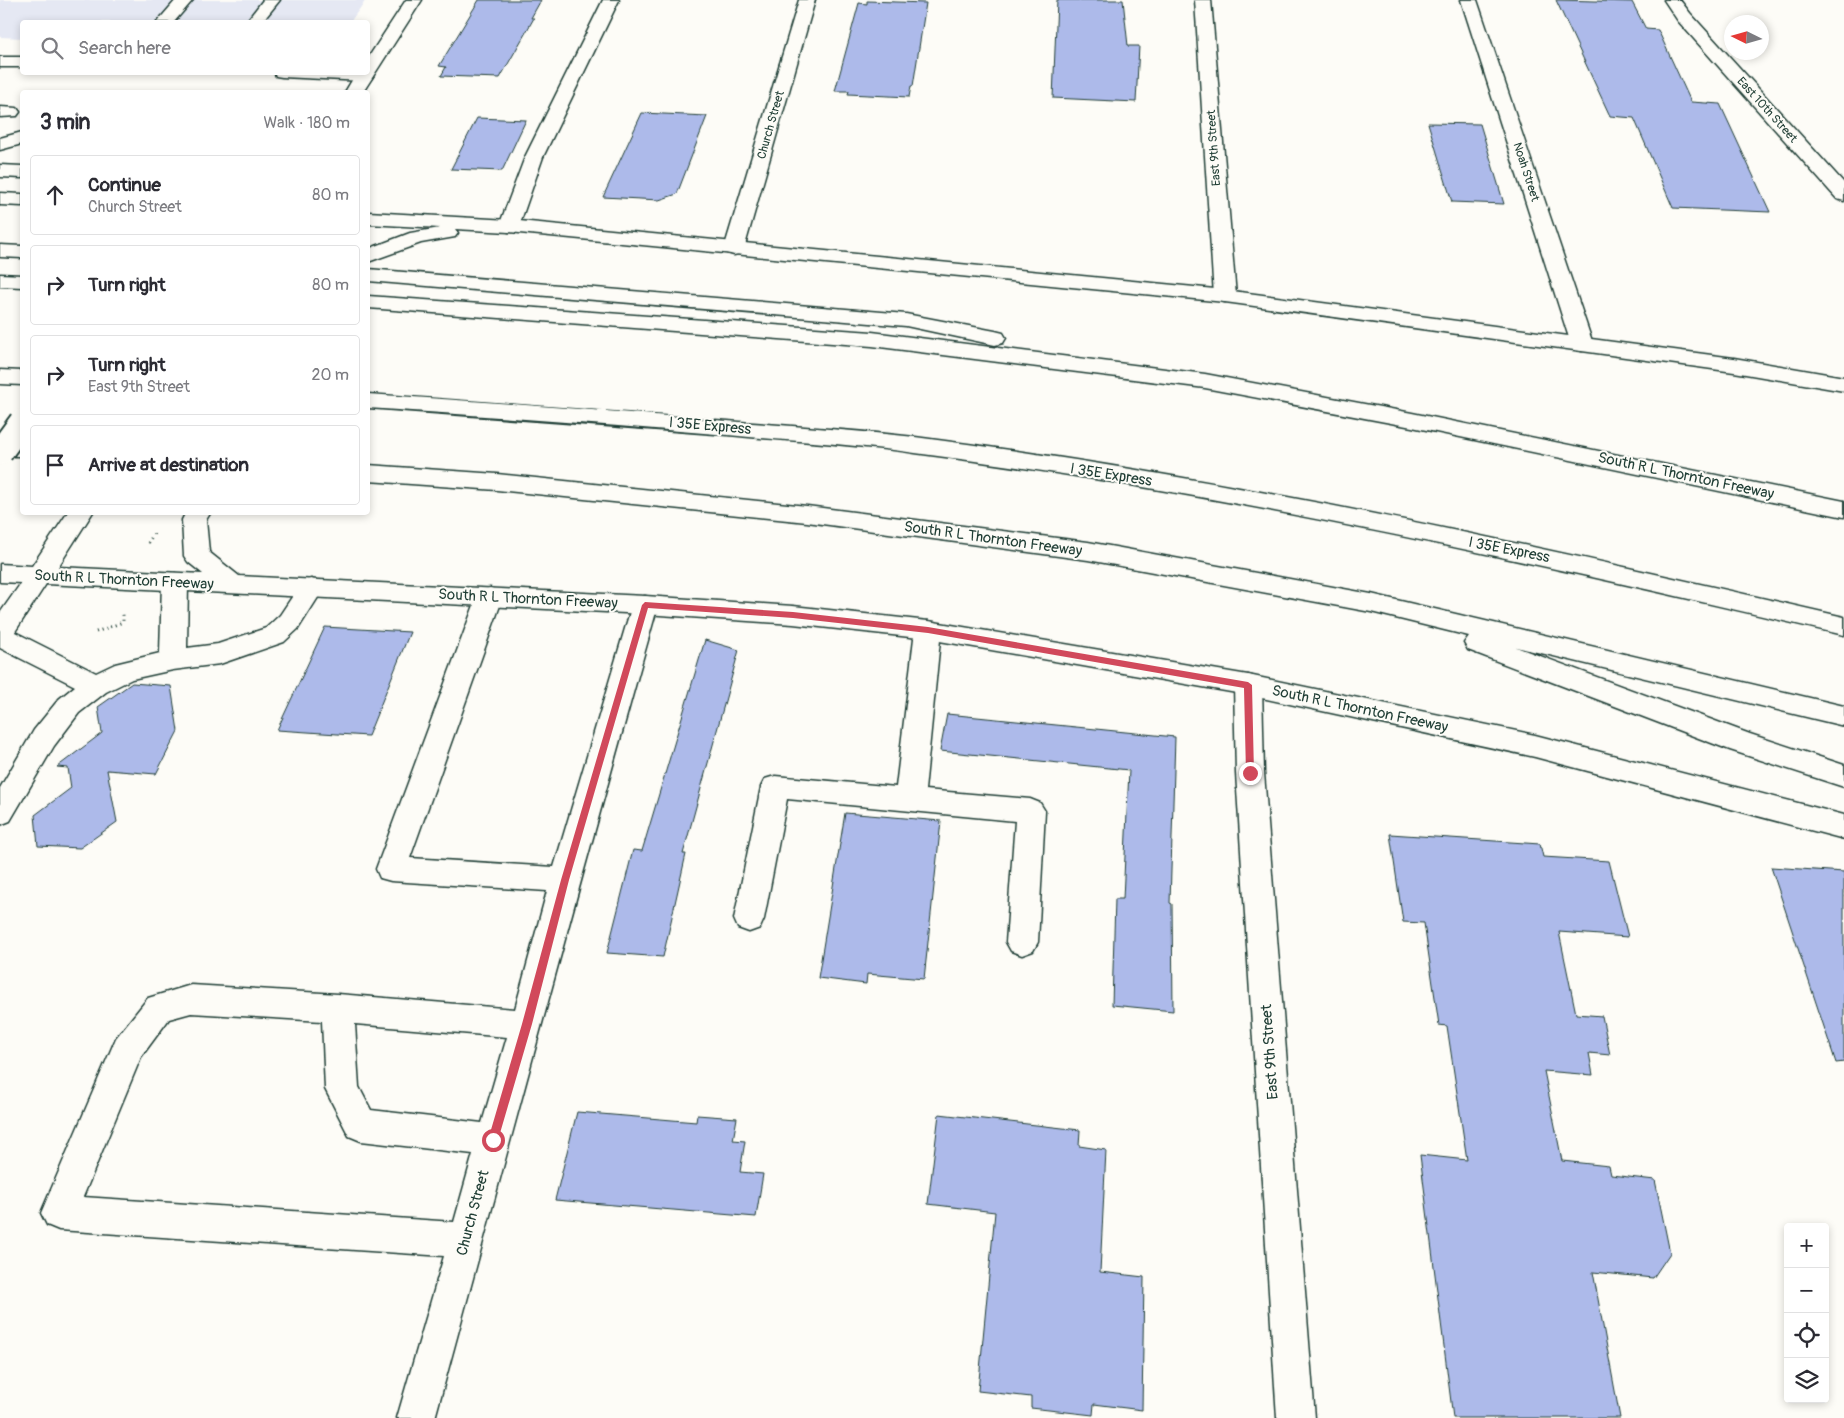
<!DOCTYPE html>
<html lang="en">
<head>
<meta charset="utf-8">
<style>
	body { margin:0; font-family:Pangolin,sans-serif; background:#f2f2f3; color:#2b2b33 }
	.controls { position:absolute; right:15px; bottom:15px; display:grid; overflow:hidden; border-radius:5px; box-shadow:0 2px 8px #0003 }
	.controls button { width:45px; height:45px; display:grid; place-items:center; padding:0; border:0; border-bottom:1px solid #e1e1e2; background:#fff; color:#2b2b33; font:25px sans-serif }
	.compass { position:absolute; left:1724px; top:15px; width:45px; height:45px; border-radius:50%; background:#fff; box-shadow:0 2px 8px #0003; rotate:275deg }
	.stop { position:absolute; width:15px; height:15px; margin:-11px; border:4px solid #d1495b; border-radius:50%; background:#fff }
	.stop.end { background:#d1495b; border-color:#fff; box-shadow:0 1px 5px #0008 }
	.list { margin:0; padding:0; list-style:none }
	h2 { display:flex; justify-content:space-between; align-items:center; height:65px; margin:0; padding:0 20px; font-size:21px }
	h2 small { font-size:16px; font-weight:400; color:#7c7c81 }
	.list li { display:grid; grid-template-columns:32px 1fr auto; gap:15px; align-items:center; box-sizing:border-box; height:80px; margin:0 10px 10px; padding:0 10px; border:1px solid #e1e1e2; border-radius:5px }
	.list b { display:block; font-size:19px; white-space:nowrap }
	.list p { margin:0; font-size:16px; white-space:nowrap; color:#7c7c81 }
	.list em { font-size:16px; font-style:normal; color:#7c7c81 }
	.icon { flex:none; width:28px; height:28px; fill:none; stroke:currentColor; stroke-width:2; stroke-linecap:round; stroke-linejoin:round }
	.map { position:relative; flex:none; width:1844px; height:1418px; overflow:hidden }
	.search { position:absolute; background:#fff; box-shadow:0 2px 8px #0003; left:20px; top:20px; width:350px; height:55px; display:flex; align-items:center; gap:12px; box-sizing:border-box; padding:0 18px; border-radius:5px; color:#7c7c81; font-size:19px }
	.panel { position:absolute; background:#fff; box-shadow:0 2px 8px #0003; left:20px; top:90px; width:350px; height:425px; border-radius:5px }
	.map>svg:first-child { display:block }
</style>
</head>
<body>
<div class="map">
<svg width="1844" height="1418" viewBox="0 0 1844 1418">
	<rect width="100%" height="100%" fill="#fdfcf7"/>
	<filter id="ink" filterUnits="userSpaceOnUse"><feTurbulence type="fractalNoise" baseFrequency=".02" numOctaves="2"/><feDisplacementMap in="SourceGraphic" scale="10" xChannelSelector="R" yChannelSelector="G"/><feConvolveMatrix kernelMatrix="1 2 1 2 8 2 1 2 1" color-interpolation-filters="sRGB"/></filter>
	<g filter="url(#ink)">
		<path fill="#e5e8f3" d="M0 0H366L350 22H22V38L0 37Z"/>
		<g fill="#adbaea" stroke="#1f3d34">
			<path d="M479 0H541L531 18H534L500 78 441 76 446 67 439 66Z"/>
			<path d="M1057 0H1123L1128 46H1139L1136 102 1053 98Z"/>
			<path d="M1556 0 1632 2 1646 29 1658 30 1691 102 1720 104 1770 212 1673 208 1634 118 1610 116Z"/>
			<path d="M867 1 926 3 913 86H911L909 97 848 94 849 91H835L859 3 867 4Z"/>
			<path d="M642 113 707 116 677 194 659 200 603 197Z"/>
			<path d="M477 118 526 120 502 171 451 169Z"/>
			<path d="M1428 123 1480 124 1504 204 1452 202Z"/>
			<path d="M325 627 410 632 368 736 277 730Z"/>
			<path d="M705 640 739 650 683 854H686L663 957 607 953 633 850 642 851Z"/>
			<path d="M132 683 171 686 178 731 156 774 107 770 117 822 80 848 38 846 35 815 71 788 68 768 57 767 102 733 98 707Z"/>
			<path d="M947 714 1175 737 1170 903 1172 904 1173 1011 1112 1005 1115 899H1123L1129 770 940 751Z"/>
			<path d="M845 813 941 821 924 979 867 974 866 984 818 978Z"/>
			<path d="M1390 834 1540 844 1543 857 1609 861 1628 937 1559 932 1576 1014 1602 1016 1610 1055 1589 1053 1593 1075 1544 1071 1562 1161 1609 1166 1611 1175 1655 1180 1670 1253 1653 1278 1593 1272 1620 1418H1453L1420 1155 1467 1160 1447 1026 1439 1025 1424 923 1403 922Z"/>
			<path d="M1771 867 1844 872V1062L1836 1063Z"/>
			<path d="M577 1112 696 1122 697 1115 737 1118 733 1140 745 1141 740 1172 763 1174 756 1217 555 1200Z"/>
			<path d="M939 1114 1080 1130 1079 1146 1106 1150 1100 1272 1144 1277 1142 1410 1094 1404 1093 1415 1031 1408V1397L978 1391 995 1212 928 1204Z"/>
		</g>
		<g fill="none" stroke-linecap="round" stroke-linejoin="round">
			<defs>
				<g id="minor">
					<path d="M176 0H193L174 22H157Z"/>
					<path d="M263 0H280L262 22H246Z"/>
					<path d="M603 0H619L543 157 519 226 516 230 509 232 502 230 499 226 525 157Z"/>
					<path d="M799 0H815L744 249 741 253 734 255 727 253 724 249Z"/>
					<path d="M1195 0H1211L1236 296 1232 300 1225 302 1218 300 1214 296Z"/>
					<path d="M1461 0H1477L1593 344 1590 349 1582 351 1574 349 1571 344Z"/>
					<path d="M1664 0H1680L1690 13 1844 183V201L1837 199 1678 21Z"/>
					<rect x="0" y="57" width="22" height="10"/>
					<path d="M274 72H368L373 76 370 80 364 81 282 77 276 76Z"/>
					<path d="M0 107 17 108 20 112 17 116 0 117Z"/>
					<path d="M22 132V144L0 150V138Z"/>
					<path d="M0 165 22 166V178L0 177Z"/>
					<path d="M175 573 184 576 188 582 187 648 218 644 266 628 280 615 302 582 311 579 320 582 324 588 298 629 284 642 220 664 173 670 132 679 106 692 79 713 54 746 10 821 0 825V788L34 730 59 699 75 686 0 648V626L9 629 96 673 115 664 160 653 162 582 166 576Z"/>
					<path d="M490 588 499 591 503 597 410 858 554 867 632 605 636 598 645 596 654 598 658 605C581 875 509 1147 435 1418H397L444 1256 59 1230 47 1225 41 1213 116 1038 148 998 191 985 338 994 515 1009 547 891 391 881 380 878 376 869 477 597 481 591ZM191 1013 322 1021 325 1089 349 1136 361 1141 473 1154 454 1222 83 1197 141 1057 169 1019ZM355 1024 507 1037 482 1123 371 1110 359 1087Z"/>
					<path d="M928 621 937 623 941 630 925 790 1030 799 1040 803 1045 811 1038 942 1033 951 1022 955 1011 951 1006 942 1015 821 787 799 764 919 760 928 749 932 738 928 734 919 761 787 765 779 775 776 896 787 915 630 919 623Z"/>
					<path d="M1248 675 1258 678 1262 685 1264 773 1315 1418H1277L1236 773 1234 685 1238 678Z"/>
				</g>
				<g id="major">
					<path d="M406 0H422L363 92H345L357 72H368V58Z"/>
					<path d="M0 193 22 194V206L0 205Z"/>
					<path d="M368 212 509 220 1225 290 1734 358 1844 377V391L1734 372 1225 302 509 232 455 229 458 233 455 237 421 243 368 262V249L410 233 440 228 368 224Z"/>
					<path d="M68 512H93L58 567 203 574 188 562 184 556 182 520 186 512H211L206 520 209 552 239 576 645 596 793 606 928 621 1248 675 1535 735 1844 815V839L1535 757 1248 695 928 639 793 624 645 614 46 584 9 641 0 644V613L21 583 0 582V564L32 566Z"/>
				</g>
				<g id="highway">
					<path d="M0 245 22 246V258L0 257Z"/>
					<path d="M368 269 906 314 995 331 1003 333 1006 338 1003 343 995 345 906 326 368 281Z"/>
					<path d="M0 274 22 275V287L0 286Z"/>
					<path d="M368 296 872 332 1205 374 1412 413 1844 501V517L1412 427 1205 388 872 346 368 308Z"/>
					<path d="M0 370 22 371V385L0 384Z"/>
					<path d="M368 394C488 402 608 411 728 421 790 426 853 430 915 437 1228 477 1537 546 1844 617V635C1537 563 1228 493 915 453 853 444 790 441 728 435 608 425 488 416 368 408Z"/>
					<path d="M0 440 22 442V456H0Z"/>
					<path d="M368 465 497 474 807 506 1088 542 1371 594 1844 706V726L1516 647 1750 734 1844 765V787L1730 750 1468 650 1464 643 1469 636 1371 612 1088 560 807 522 497 490 368 481Z"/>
				</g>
			</defs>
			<use href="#minor" stroke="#1f3d34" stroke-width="3"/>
			<use href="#major" stroke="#1f3d34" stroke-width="3"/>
			<use href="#highway" stroke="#1f3d34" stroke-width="3"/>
			<g stroke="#1f3d34" stroke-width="3" stroke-dasharray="1 4" stroke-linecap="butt">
				<path d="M148 543 155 532"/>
				<path d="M96 632 123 622V614"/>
			</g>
			<use href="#minor" fill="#fdfcf7" fill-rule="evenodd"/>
			<use href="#major" fill="#fdfcf7" fill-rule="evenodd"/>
			<use href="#highway" fill="#fdfcf7" fill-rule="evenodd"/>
			<defs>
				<path id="major-bridge" d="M0 452 22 422"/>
			</defs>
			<use href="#major-bridge" stroke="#1f3d34" stroke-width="29" stroke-linecap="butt"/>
			<use href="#major-bridge" stroke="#fdfcf7" stroke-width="25"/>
		</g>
	</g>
	<path fill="#d1495b" d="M645 602 793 612 928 627 1248 682 1252 685 1254 773 1250 776 1246 773 1244 688 928 633 793 618 648 608 569 880 532 1024 498 1140 493 1145 488 1140 522 1024 561 880 642 605Z"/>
	<g text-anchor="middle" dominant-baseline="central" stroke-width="4" stroke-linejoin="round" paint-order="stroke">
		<g font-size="12" fill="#1f3d34" stroke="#fdfcf7">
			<text transform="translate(1767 110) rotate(48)">East 10th Street</text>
			<text transform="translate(771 125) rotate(-74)">Church Street</text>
			<text transform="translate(1214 148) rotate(-94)">East 9th Street</text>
			<text transform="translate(1526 172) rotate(72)">Noah Street</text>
		</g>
		<g font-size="15" fill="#1f3d34" stroke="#fdfcf7">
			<text transform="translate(710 426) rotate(5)">I 35E Express</text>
			<text transform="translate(1111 475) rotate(9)">I 35E Express</text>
			<text transform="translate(1686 476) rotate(12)">South R L Thornton Freeway</text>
			<text transform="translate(993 539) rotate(8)">South R L Thornton Freeway</text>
			<text transform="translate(1509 550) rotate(11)">I 35E Express</text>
			<text transform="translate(124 580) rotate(3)">South R L Thornton Freeway</text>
			<text transform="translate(528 599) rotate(3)">South R L Thornton Freeway</text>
			<text transform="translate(1360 709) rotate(12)">South R L Thornton Freeway</text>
			<text transform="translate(1270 1052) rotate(-94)">East 9th Street</text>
			<text transform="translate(473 1213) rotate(-75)">Church Street</text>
		</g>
	</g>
</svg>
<div class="controls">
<button>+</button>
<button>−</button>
<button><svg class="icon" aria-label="locate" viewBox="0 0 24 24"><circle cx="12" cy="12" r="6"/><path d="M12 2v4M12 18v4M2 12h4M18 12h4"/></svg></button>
<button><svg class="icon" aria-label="layers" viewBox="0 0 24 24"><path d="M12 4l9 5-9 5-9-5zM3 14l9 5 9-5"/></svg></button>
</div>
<svg class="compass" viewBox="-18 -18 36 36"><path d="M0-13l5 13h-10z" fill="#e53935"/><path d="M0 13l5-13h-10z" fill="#7c7c81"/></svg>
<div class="stop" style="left:493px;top:1140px"></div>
<div class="stop end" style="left:1250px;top:773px"></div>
<div class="search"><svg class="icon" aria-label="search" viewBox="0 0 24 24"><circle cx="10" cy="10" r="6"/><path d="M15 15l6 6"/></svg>Search here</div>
<section class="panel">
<h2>3 min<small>Walk · 180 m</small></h2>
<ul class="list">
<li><svg class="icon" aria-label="ahead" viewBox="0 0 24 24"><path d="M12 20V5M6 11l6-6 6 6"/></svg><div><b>Continue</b><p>Church Street</p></div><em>80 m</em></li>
<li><svg class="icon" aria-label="right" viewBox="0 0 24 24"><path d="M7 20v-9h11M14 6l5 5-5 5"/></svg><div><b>Turn right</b></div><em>80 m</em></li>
<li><svg class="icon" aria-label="right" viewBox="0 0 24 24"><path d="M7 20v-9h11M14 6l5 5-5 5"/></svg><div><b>Turn right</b><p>East 9th Street</p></div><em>20 m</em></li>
<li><svg class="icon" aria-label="arrive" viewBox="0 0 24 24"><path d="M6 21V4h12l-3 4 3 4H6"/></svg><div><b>Arrive at destination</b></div></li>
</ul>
</section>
</div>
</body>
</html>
